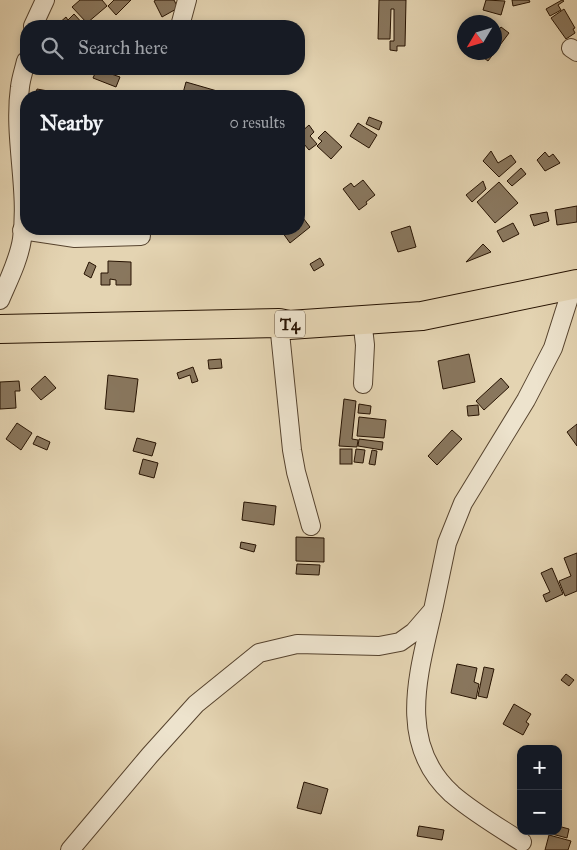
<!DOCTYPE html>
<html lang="en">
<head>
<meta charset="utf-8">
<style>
	body { margin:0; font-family:"IM FELL Great Primer",serif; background:#20242c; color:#f1f3f6 }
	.controls { position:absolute; right:15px; bottom:15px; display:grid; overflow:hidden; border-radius:10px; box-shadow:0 2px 8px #0003 }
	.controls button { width:45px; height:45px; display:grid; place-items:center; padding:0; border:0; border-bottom:1px solid #363941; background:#171b24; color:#f1f3f6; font:25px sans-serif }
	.compass { position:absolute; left:457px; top:15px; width:45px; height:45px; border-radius:50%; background:#171b24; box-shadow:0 2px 8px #0003; rotate:232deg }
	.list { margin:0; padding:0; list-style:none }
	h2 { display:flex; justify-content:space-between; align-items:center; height:65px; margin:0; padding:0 20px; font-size:21px }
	h2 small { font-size:16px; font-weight:400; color:#9ea1a6 }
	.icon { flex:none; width:28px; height:28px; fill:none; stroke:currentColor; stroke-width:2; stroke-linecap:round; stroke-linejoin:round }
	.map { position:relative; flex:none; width:577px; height:850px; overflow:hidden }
	.search { position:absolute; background:#171b24; box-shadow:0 2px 8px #0003; left:20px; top:20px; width:285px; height:55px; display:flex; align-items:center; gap:12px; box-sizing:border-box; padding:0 18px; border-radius:20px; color:#9ea1a6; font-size:19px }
	.panel { position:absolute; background:#171b24; box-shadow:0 2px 8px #0003; left:20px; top:90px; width:285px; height:145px; border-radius:20px }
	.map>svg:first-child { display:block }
</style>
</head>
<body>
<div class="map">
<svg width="577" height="850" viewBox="0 0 577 850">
	<rect width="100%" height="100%" fill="#e4d4b2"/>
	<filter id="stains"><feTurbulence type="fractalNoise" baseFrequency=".004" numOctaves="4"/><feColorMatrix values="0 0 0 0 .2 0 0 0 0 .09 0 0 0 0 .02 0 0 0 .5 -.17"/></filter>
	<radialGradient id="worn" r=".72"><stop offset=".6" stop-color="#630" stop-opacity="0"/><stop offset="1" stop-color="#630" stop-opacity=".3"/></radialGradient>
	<g fill="#89775e" stroke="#271302">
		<path d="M80 0H102L107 6 87 23 72 7Z"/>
		<path d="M114 0H131L116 15 108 6Z"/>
		<path d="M156 0H174L178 8 162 17 154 1Z"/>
		<path d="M379 0H406L405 46H397V51L390 50V41H394V9H391L390 39H378Z"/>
		<path d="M486 0 505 1 501 15 483 10Z"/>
		<path d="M512 0H529L530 2 513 6Z"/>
		<path d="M562 0 564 1 558 5 561 10 550 16 546 9Z"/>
		<path d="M564 9 575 28 573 29 575 33 566 39 551 18Z"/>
		<path d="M74 14 85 26H60L58 24 66 17 68 20Z"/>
		<path d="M501 27 509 33 488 61 480 55 482 52H494V36Z"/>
		<path d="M33 69H59V73L33 72Z"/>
		<path d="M97 69 120 77 116 87 93 78Z"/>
		<path d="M186 82 224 93 223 96H195L183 93Z"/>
		<path d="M37 89 70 95V96H35Z"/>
		<path d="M369 117 382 122 379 130 366 124Z"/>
		<path d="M358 123 377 135 369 148 350 136Z"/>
		<path d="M309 125 314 132 310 136 317 144 309 150 299 138V134Z"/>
		<path d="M325 131 342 147 331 159 317 146 322 141 318 138Z"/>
		<path d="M491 151 498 163 511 155 516 162 499 177 483 161Z"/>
		<path d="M545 152 549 157 553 154 560 163 545 171 537 160Z"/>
		<path d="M521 168 526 174 512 186 507 181Z"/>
		<path d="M363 180 375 195 366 202 367 204 359 210 343 189 351 183 354 187Z"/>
		<path d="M483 181 486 189 472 202 466 195Z"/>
		<path d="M499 182 518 203 495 223 477 202Z"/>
		<path d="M577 206V222L557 225 555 210Z"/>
		<path d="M547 212 549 221 534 226 530 215Z"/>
		<path d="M300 214 310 227 290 243 280 229H299V216Z"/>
		<path d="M513 223 519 234 503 242 497 231Z"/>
		<path d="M410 226 416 247 398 252 391 232Z"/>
		<path d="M483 244 491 252 466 262Z"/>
		<path d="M320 258 324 265 314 271 310 264Z"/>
		<path d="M108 261 131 262V285H116V280L110 279V285H101V273H108Z"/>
		<path d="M89 262 96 266 91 278 84 274Z"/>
		<path d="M469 354 475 382 443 389 438 361Z"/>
		<path d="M221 359 222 368 209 369 208 360Z"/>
		<path d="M193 367 198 381 192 383 190 375 179 379 177 373Z"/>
		<path d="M108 375 138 379 134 412 105 409Z"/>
		<path d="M45 376 56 388 41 400 31 389Z"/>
		<path d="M501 378 509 387 484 410 476 401Z"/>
		<path d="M19 381 20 391H15L16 408 0 409V382Z"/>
		<path d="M344 399 356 401 352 439 358 440 357 447 339 446Z"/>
		<path d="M359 404 371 406 370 414 358 413Z"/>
		<path d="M478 405 479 415 468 416 467 406Z"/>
		<path d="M359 417 386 420 384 438 357 436Z"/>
		<path d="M17 423 32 433 21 450 6 439Z"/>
		<path d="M577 424V446L567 432Z"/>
		<path d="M452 430 462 439 437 465 428 456Z"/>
		<path d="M37 436 50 442 47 450 33 444Z"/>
		<path d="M137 438 156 443 152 456 133 451Z"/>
		<path d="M359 439 383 442 382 450 358 446Z"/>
		<rect x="340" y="449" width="12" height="15"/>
		<path d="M356 449 365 450 363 463 354 462Z"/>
		<path d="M372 450 377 451 375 465 369 464Z"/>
		<path d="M143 459 158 463 154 478 139 474Z"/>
		<path d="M244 502 276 506 274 525 242 520Z"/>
		<path d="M296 537 324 538V562L296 561Z"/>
		<path d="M241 542 256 545 254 552 240 548Z"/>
		<path d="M577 553V591L565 596 559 581 571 576 564 558Z"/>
		<path d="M297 564 320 565 319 575 296 574Z"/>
		<path d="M552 568 563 594 546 602 543 595 550 592 541 573Z"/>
		<path d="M457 664 477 668 474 682 479 684 476 699 451 693Z"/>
		<path d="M484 667 494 669 487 698 478 696Z"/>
		<path d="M566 674 574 680 569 686 561 680Z"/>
		<path d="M514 704 531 714 526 722 529 724 523 735 503 724Z"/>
		<path d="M304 782 328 789 321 814 297 808Z"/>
		<path d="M419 826 444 830 442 840 417 836Z"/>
		<path d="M558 826 569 829 567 838 552 834 553 831H558Z"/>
		<path d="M549 835 571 841 568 850H545Z"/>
	</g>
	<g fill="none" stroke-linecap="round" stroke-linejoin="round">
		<defs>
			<g id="street">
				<path d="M33 26 45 0"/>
				<path d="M180 26 187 0"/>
				<path d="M571 48 577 52"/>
				<path d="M22 230 75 238 141 236"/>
				<path d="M0 300C8 281 19 260 22 239 29 189 13 137 20 87 21 78 24 70 26 61"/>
				<path d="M362 319 365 345 363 384"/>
				<path d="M279 323 292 450 296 472 311 526"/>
				<path d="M432 614C418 676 397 744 452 794 473 812 498 827 522 842"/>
				<path d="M70 850 150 755 196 704 259 653 297 644 379 646 400 642 414 632 433 610 447 543 463 503 526 400 553 348 573 285"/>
			</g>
			<path id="highway" d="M0 329 279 323 289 325 422 316 577 284"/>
		</defs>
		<use href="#street" stroke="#56432e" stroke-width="20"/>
		<use href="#highway" stroke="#271302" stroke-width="30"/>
		<use href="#street" stroke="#ede3cd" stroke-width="18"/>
		<use href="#highway" stroke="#e4d4b2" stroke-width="28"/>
	</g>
	<g text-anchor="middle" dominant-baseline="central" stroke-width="4" stroke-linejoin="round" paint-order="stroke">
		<rect fill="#ede3cd" stroke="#62513f" stroke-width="1" x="275" y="310.5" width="30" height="27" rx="4"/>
		<g font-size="16" font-weight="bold" fill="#271302">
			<text x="290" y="324">T4</text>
		</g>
	</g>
	<rect width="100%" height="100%" filter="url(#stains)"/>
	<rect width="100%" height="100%" fill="url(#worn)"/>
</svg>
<div class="controls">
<button>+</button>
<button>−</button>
</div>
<svg class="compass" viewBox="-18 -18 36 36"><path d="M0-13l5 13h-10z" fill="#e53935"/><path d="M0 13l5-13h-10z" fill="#9ea1a6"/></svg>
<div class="search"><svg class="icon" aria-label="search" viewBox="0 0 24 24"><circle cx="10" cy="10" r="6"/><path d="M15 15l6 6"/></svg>Search here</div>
<section class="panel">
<h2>Nearby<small>0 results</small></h2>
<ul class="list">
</ul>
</section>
</div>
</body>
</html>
